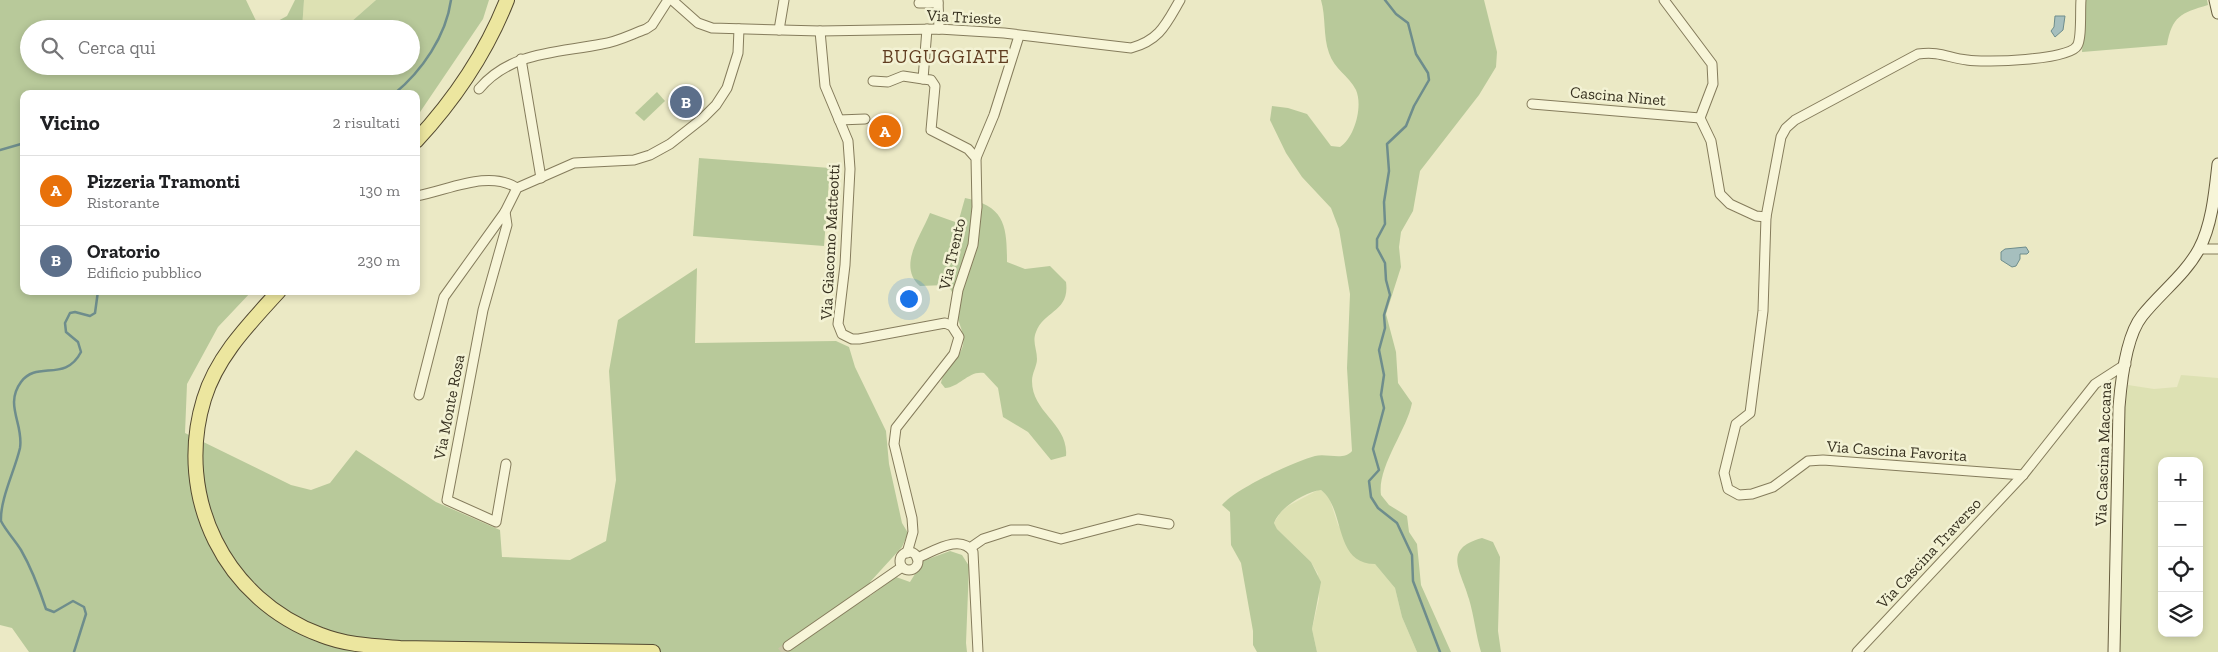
<!DOCTYPE html>
<html lang="it">
<head>
<meta charset="utf-8">
<style>
	body { margin:0; font-family:"Zilla Slab",serif; background:#f2f2f2; color:#202124 }
	.controls { position:absolute; right:15px; bottom:15px; display:grid; overflow:hidden; border-radius:10px; box-shadow:0 2px 8px #0003 }
	.controls button { width:45px; height:45px; display:grid; place-items:center; padding:0; border:0; border-bottom:1px solid #e0e0e0; background:#fff; color:#202124; font:25px sans-serif }
	.you { position:absolute; left:908px; top:298px; width:18px; height:18px; margin:-12px; border:4px solid #fff; border-radius:50%; background:#1a73e8; box-shadow:0 0 0 8px #1a73e833 }
	.badge { display:grid; place-items:center; width:32px; height:32px; border-radius:50%; background:#0f766e; color:#fff; font-size:16px; font-weight:700 }
	.pin { position:absolute; translate:-50% -50%; border:2px solid #fff; box-shadow:0 1px 5px #0006 }
	.list { margin:0; padding:0; list-style:none }
	h2 { display:flex; justify-content:space-between; align-items:center; height:65px; margin:0; padding:0 20px; font-size:21px }
	h2 small { font-size:16px; font-weight:400; color:#757577 }
	.list li { display:grid; grid-template-columns:32px 1fr auto; gap:15px; align-items:center; box-sizing:border-box; height:70px; padding:0 20px; border-top:1px solid #e0e0e0 }
	.list b { display:block; font-size:19px; white-space:nowrap }
	.list p { margin:0; font-size:16px; white-space:nowrap; color:#757577 }
	.list em { font-size:16px; font-style:normal; color:#757577 }
	.icon { flex:none; width:28px; height:28px; fill:none; stroke:currentColor; stroke-width:2; stroke-linecap:round; stroke-linejoin:round }
	.map { position:relative; flex:none; width:2218px; height:652px; overflow:hidden }
	.search { position:absolute; background:#fff; box-shadow:0 2px 8px #0003; left:20px; top:20px; width:400px; height:55px; display:flex; align-items:center; gap:12px; box-sizing:border-box; padding:0 18px; border-radius:28px; color:#757577; font-size:19px }
	.panel { position:absolute; background:#fff; box-shadow:0 2px 8px #0003; left:20px; top:90px; width:400px; height:205px; border-radius:10px }
	.map>svg:first-child { display:block }
</style>
</head>
<body>
<div class="map">
<svg width="2218" height="652" viewBox="0 0 2218 652">
	<rect width="100%" height="100%" fill="#ebe9c5"/>
	<g fill="#dde1b3" fill-rule="evenodd">
		<path d="M304 0H376L343 29H302Z"/>
		<path d="M2181 375 2218 378V652H2119L2122 434 2128 385 2154 389 2177 387ZM2162 461H2199V633H2162Z"/>
		<path d="M1318 490H1321L1329 497 1338 525 1370 564H1375L1395 588 1402 617 1417 652H1317L1312 629 1319 599 1318 574 1311 562 1277 529 1274 523 1280 513 1288 506Z"/>
	</g>
	<g fill="#b8c99a">
		<path d="M0 0H246L260 29H29V66H411V29H343L376 0H489L483 19 416 118V94H24V291H252L218 327 187 384 185 433 291 485 311 490 330 483 356 450 436 502 500 530 502 557 570 560 606 541 616 480 609 371 618 320 697 268 695 343 836 341 849 347 855 367 886 431 889 464 902 523 908 533 902 547 870 582V596L896 577 910 582 923 561 950 551 962 555 969 566 966 643 967 652H29L12 628 0 625Z"/>
		<path d="M295 0H304L302 29H263L287 16Z"/>
		<path d="M1321 0H1484L1497 52 1496 67 1479 95 1420 171 1413 211 1401 232 1399 247 1401 267 1386 314 1396 352 1398 383 1412 403C1407 430 1377 467 1381 495L1389 505 1407 516 1409 532 1417 544 1421 585 1451 652H1417L1402 617 1395 588 1375 564C1333 564 1346 509 1321 490 1305 492 1280 507 1274 523L1277 529 1311 562 1321 582 1312 629 1317 652H1257L1253 645V631L1241 563 1231 545 1230 512 1222 505C1236 488 1294 462 1315 456 1327 453 1344 461 1352 451L1347 368 1350 294 1339 229 1331 208 1302 177 1286 153 1270 120 1272 106 1288 108 1307 114 1331 146 1340 147C1355 137 1363 106 1356 90 1349 76 1334 69 1329 53 1323 36 1326 17 1321 0Z"/>
		<path d="M2085 0H2207L2208 5C2181 13 2172 16 2167 45L2082 52Z"/>
		<path d="M657 92 665 101 644 121 635 113Z"/>
		<path d="M699 158 830 168 824 246 693 236Z"/>
		<path d="M965 198C1005 206 1007 226 1007 262L1025 269 1050 266 1066 282C1070 312 1044 310 1036 332 1032 342 1037 349 1037 359 1037 366 1032 373 1032 381 1032 413 1069 424 1066 456L1051 460 1028 432 1003 417 998 388 984 373C969 370 960 387 945 388L941 383C944 368 960 359 963 345 965 331 957 322 956 310 954 301 955 291 946 285L920 286C897 266 921 236 930 213L958 223Z"/>
		<path d="M1482 538 1493 542 1500 557 1498 631 1501 652H1481C1476 635 1474 616 1469 599 1462 572 1441 549 1482 538Z"/>
	</g>
	<g fill="#a6bfbe" stroke="#6e8d8c">
		<path d="M2055 16H2065L2063 30 2055 37 2051 31 2054 27Z"/>
		<path d="M2026 247 2029 252 2027 254H2020V259L2016 266 2012 267 2001 260V252L2005 249Z"/>
	</g>
	<g fill="none" stroke-linecap="round" stroke-linejoin="round">
		<g stroke="#6e8d8c" stroke-width="2.5">
			<path d="M1385 0 1396 14 1408 23 1416 54 1428 73 1429 80 1414 106 1406 126 1387 144 1389 171 1384 202 1385 224 1377 239V248L1385 263 1386 280 1390 295 1384 315 1385 328 1379 350 1384 375 1381 395 1384 408 1373 449 1379 470 1369 481 1371 497 1378 508 1397 523 1412 555 1413 581 1440 652"/>
			<path d="M394 94C422 71 446 36 451 0"/>
			<path d="M0 150 21 144 24 148"/>
			<path d="M74 652 86 614 84 607 73 601 54 612 46 609C39 588 32 569 21 550 15 540 6 531 1 521 0 499 15 470 20 448 24 424 4 405 21 382 37 360 65 383 81 352L78 342 66 332 65 323 70 313 75 312 90 316 95 313 98 291"/>
		</g>
		<path stroke="#c7c4a4" stroke-width="9" stroke-dasharray="9 4.5" stroke-linecap="butt" d="M781 652 788 646"/>
		<defs>
			<g id="street">
				<path d="M672 0 698 23 712 28 820 31 939 29 1004 33 1131 48C1160 40 1166 24 1180 0"/>
				<path d="M938 0 939 29"/>
				<path d="M1664 0 1712 64 1713 84 1700 118 1711 141 1720 194 1730 204 1756 216 1766 217"/>
				<path d="M919 3H938"/>
				<path d="M927 29 923 79 931 80 935 86 931 130 968 149 976 158 977 207 973 245 958 290 952 326"/>
				<path d="M779 30 784 0"/>
				<path d="M820 31 825 86 848 141 850 169 845 265 838 324 842 334 852 339H859L945 323 952 326 959 337 954 354 896 428 894 444 912 518 913 532 907 553"/>
				<path d="M521 59 541 178"/>
				<path d="M873 81 888 82 903 76 923 79"/>
				<path d="M479 89C511 51 558 53 602 44 617 42 632 34 646 29L652 25 668 0"/>
				<path d="M1532 104 1700 118"/>
				<path d="M839 120 865 119"/>
				<path d="M976 158 994 115 1019 36"/>
				<path d="M416 196C447 191 488 169 517 188"/>
				<path d="M505 212 507 225 483 310 447 500 496 522 506 464"/>
				<path d="M2199 249H2218"/>
				<path d="M419 395 444 297 505 212 517 188 574 163 634 160 650 155 670 144 703 118 716 105 727 88 738 53 739 29"/>
				<path d="M2023 475 1823 460 1808 461 1773 487 1752 494 1739 495 1728 489 1724 473 1736 424 1750 413 1763 311 1766 217 1781 137 1786 128 1795 120 1918 54C1941 51 1948 58 1967 60 1985 63 2069 60 2077 46 2082 39 2080 10 2081 0"/>
				<path d="M970 548 983 539 1011 530H1028L1061 539 1138 519 1169 524"/>
				<circle cx="909" cy="561" r="9"/>
				<path d="M917 558C933 552 960 533 973 552L978 652"/>
				<path d="M788 646 902 567"/>
				<path d="M1857 652 2023 475 2095 384 2126 364"/>
			</g>
			<g id="secondary">
				<path d="M2215 0 2218 13"/>
				<path d="M2114 652 2119 407C2121 382 2126 336 2142 316 2160 293 2185 275 2199 249 2212 225 2215 191 2218 164"/>
			</g>
			<g id="primary">
				<path d="M416 141C455 99 486 53 507 0"/>
				<path d="M279 291C250 323 217 356 204 399 174 497 225 600 321 635 346 645 373 646 400 648L653 652"/>
			</g>
		</defs>
		<use href="#street" stroke="#857c5c" stroke-width="11"/>
		<use href="#secondary" stroke="#675d3f" stroke-width="13"/>
		<use href="#primary" stroke="#534930" stroke-width="16"/>
		<use href="#street" stroke="#f7f5d8" stroke-width="9"/>
		<use href="#secondary" stroke="#f7f5d8" stroke-width="11"/>
		<use href="#primary" stroke="#ece69f" stroke-width="14"/>
	</g>
	<g text-anchor="middle" dominant-baseline="central" stroke-width="5" stroke-linejoin="round" paint-order="stroke">
		<g font-size="16" fill="#36301f" stroke="#f3f2d4">
			<text transform="translate(964 17) rotate(3)">Via Trieste</text>
			<text transform="translate(1618 96) rotate(5)">Cascina Ninet</text>
			<text transform="translate(830 242) rotate(-87)">Via Giacomo Matteotti</text>
			<text transform="translate(952 254) rotate(-77)">Via Trento</text>
			<text transform="translate(449 407) rotate(-79)">Via Monte Rosa</text>
			<text transform="translate(1897 451) rotate(4)">Via Cascina Favorita</text>
			<text transform="translate(2103 454) rotate(-88)">Via Cascina Maccana</text>
			<text transform="translate(1929 553) rotate(-47)">Via Cascina Traverso</text>
		</g>
		<g font-size="19" letter-spacing="1" fill="#603d21" stroke="#f3f2d4">
			<text x="946" y="56">BUGUGGIATE</text>
		</g>
	</g>
</svg>
<div class="controls">
<button>+</button>
<button>−</button>
<button><svg class="icon" aria-label="locate" viewBox="0 0 24 24"><circle cx="12" cy="12" r="6"/><path d="M12 2v4M12 18v4M2 12h4M18 12h4"/></svg></button>
<button><svg class="icon" aria-label="layers" viewBox="0 0 24 24"><path d="M12 4l9 5-9 5-9-5zM3 14l9 5 9-5"/></svg></button>
</div>
<div class="you"></div>
<div class="pin badge" style="left:885px;top:131px;background:#e8710a">A</div>
<div class="pin badge" style="left:686px;top:102px;background:#5c6f8a">B</div>
<div class="search"><svg class="icon" aria-label="search" viewBox="0 0 24 24"><circle cx="10" cy="10" r="6"/><path d="M15 15l6 6"/></svg>Cerca qui</div>
<section class="panel">
<h2>Vicino<small>2 risultati</small></h2>
<ul class="list">
<li><span class="badge" style="background:#e8710a">A</span><div><b>Pizzeria Tramonti</b><p>Ristorante</p></div><em>130 m</em></li>
<li><span class="badge" style="background:#5c6f8a">B</span><div><b>Oratorio</b><p>Edificio pubblico</p></div><em>230 m</em></li>
</ul>
</section>
</div>
</body>
</html>
